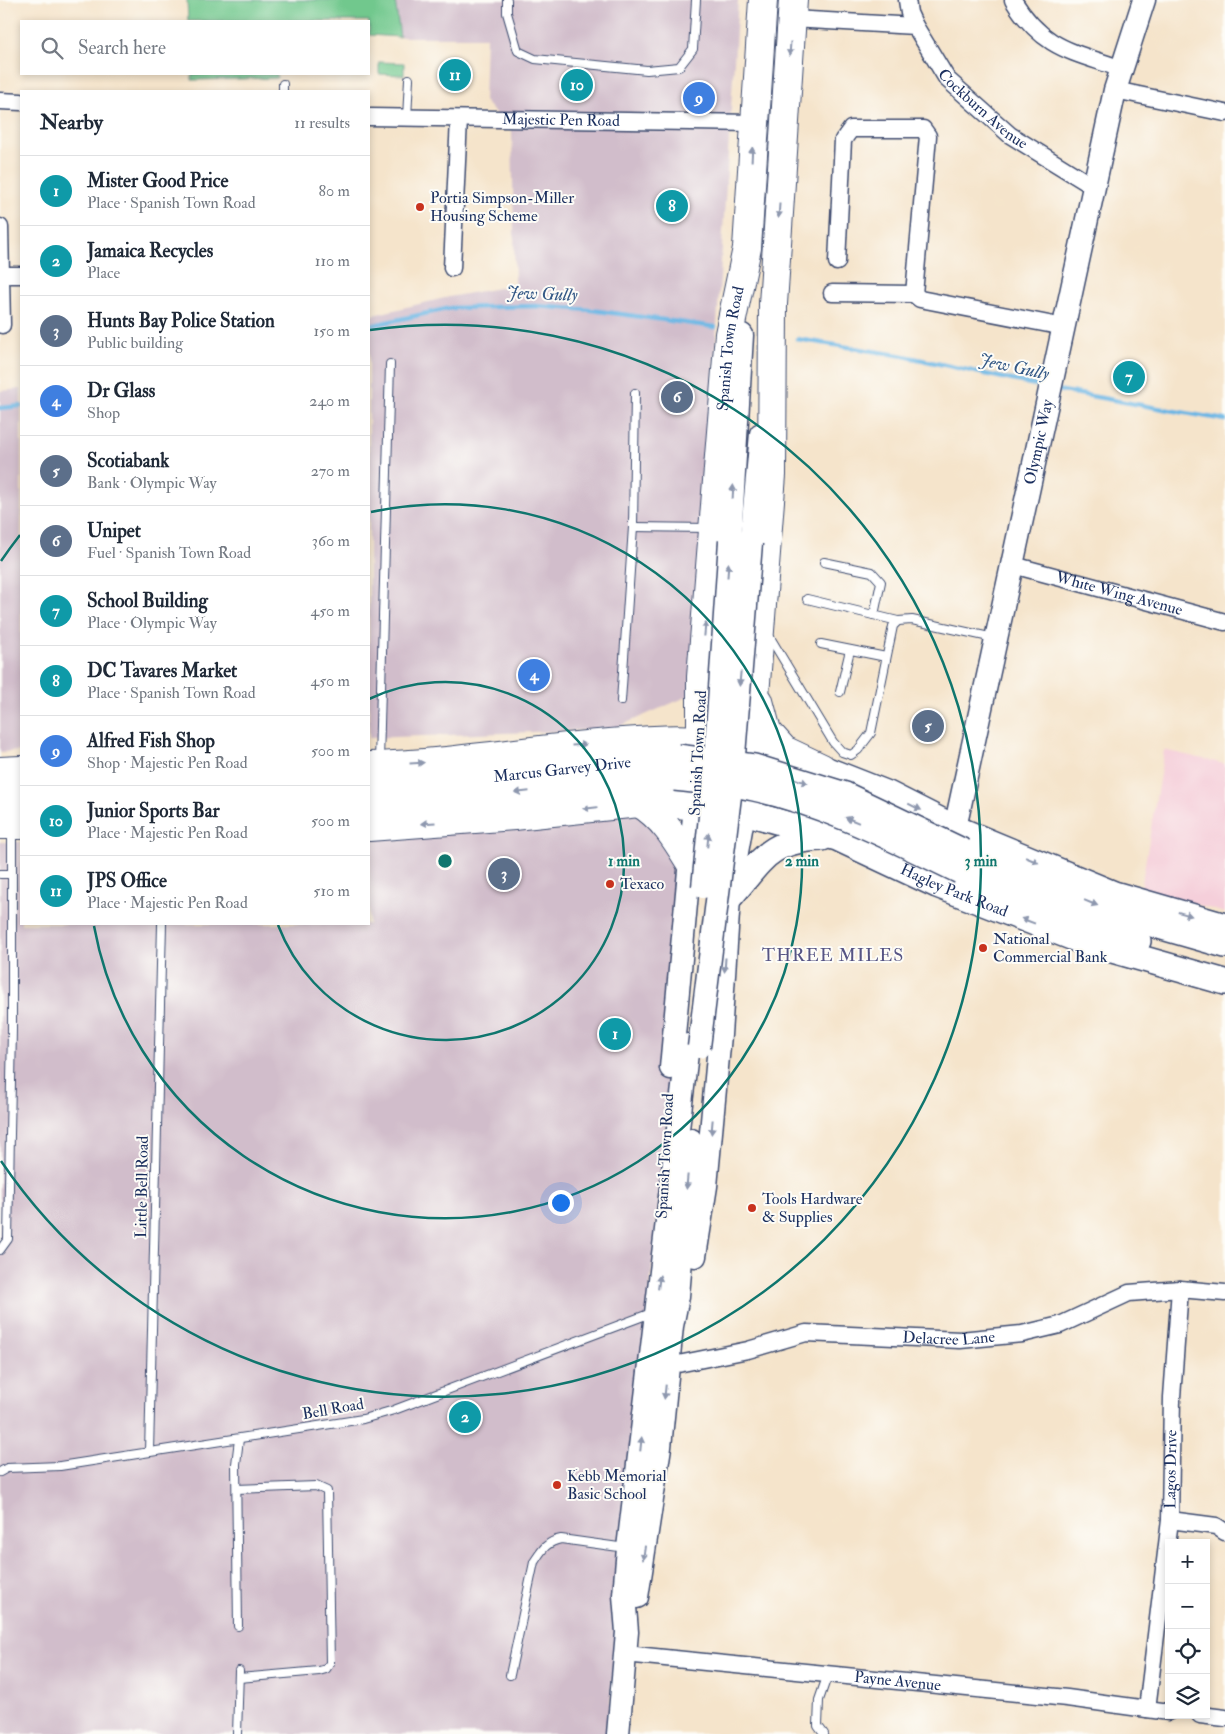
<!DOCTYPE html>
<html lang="en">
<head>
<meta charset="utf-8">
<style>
	body { margin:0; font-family:"IM FELL Double Pica",serif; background:#f6f6f7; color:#1f2937 }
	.controls { position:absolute; right:15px; bottom:15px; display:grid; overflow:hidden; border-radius:0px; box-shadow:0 2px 8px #0003 }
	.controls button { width:45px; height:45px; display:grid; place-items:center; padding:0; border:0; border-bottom:1px solid #e0e1e3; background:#fff; color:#1f2937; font:25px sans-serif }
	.you { position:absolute; left:560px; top:1202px; width:18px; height:18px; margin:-12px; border:4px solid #fff; border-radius:50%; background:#1a73e8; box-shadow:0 0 0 8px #1a73e833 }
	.badge { display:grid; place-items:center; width:32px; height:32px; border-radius:50%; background:#7c3aed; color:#fff; font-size:16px; font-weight:700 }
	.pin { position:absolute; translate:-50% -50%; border:2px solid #fff; box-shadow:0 1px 5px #0006 }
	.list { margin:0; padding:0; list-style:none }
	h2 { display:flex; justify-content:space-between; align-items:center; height:65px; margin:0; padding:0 20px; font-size:21px }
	h2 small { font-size:16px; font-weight:400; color:#747a83 }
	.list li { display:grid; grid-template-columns:32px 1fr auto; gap:15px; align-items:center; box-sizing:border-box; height:70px; padding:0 20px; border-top:1px solid #e0e1e3 }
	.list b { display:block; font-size:19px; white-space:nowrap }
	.list p { margin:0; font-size:16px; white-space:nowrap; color:#747a83 }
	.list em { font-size:16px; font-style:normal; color:#747a83 }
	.icon { flex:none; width:28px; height:28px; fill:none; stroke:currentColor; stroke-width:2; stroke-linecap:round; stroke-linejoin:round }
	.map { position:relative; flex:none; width:1225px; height:1734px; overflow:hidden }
	.search { position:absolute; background:#fff; box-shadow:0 2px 8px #0003; left:20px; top:20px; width:350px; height:55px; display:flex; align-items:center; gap:12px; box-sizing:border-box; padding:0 18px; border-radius:0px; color:#747a83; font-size:19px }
	.panel { position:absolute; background:#fff; box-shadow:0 2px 8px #0003; left:20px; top:90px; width:350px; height:835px; border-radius:0px }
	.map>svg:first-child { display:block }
</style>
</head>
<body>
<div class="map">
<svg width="1225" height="1734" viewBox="0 0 1225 1734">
	<rect width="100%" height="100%" fill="#fdfcf7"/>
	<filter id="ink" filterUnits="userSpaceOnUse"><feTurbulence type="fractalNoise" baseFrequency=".02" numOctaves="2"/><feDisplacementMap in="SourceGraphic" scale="10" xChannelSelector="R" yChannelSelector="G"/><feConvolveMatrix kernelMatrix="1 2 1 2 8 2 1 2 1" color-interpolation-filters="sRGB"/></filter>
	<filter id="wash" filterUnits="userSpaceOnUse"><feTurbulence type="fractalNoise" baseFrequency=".0096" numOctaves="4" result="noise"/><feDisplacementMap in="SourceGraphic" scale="20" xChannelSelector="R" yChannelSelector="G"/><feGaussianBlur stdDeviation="1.12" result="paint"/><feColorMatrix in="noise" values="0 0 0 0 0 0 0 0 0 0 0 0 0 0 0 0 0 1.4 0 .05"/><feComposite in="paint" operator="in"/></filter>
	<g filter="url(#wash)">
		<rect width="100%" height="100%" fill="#f5e4cb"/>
		<path fill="#f5cfda" d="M1164 750 1225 764V913L1141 888Z"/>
		<g fill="#d1bdcb">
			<path d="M395 0H738L693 694 613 729 369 738V316L449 297 515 285 512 131 484 101 486 37H400Z"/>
			<path d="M21 389V751L0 752V391Z"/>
			<path d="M638 809 691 864 607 1734H0V842H21V924H369V839Z"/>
		</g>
		<g fill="#71c88d" stroke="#467c76">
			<path d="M187 0H395L400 37 369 35V21H188Z"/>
			<path d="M379 62 404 63V75L379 74Z"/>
			<path d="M192 74H277V78L192 80Z"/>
		</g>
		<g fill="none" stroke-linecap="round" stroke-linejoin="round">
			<g stroke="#6bb6e4" stroke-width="4.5">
				<path d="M369 326 451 308 535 306 591 310 715 327"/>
				<path d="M797 339 904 356 1044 387"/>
				<path d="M1057 390 1225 420"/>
				<path d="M0 408 21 406"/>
			</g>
		</g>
	</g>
	<g filter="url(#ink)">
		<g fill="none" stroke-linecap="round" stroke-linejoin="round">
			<defs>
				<g id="lane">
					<path d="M507 0V13L518 51 535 59 647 70 679 67 693 49 696 0"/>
					<path d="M283 91V84"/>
					<path d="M407 118 409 79"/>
					<path d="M633 527 709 528"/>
					<path d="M824 562 872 572 881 582 874 615"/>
					<path d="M807 599 898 621"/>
					<path d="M768 634 833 742 842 752 851 755 858 750 871 733 893 626 898 621 912 620 994 638"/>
					<path d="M821 644 886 657"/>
					<path d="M840 692 850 650"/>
					<path d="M621 701 633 527 635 393"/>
					<path d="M379 761 390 364"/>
					<path d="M0 874H12"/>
					<path d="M0 1250 8 1239 12 1029V830"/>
					<path d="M149 1452 162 924"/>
					<path d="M0 1472 7 1468 60 1466 363 1419 394 1410 654 1312"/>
					<path d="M237 1489 316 1486 327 1491 330 1663 326 1669 319 1671 239 1678"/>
					<path d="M238 1626 236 1464 239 1439"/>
					<path d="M510 1675 534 1562C542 1550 546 1542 561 1539L626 1548"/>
					<path d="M237 1734 239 1671"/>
					<path d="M824 1734 818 1726 819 1700 828 1674"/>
				</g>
				<g id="street">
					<path id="s1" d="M907 0 909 13 915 26 947 79 1010 135 1094 187"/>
					<path d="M1013 0C1043 49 1071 51 1122 69"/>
					<path d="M792 19 915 26"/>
					<path d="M1115 90 1225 113"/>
					<path d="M0 101 21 102"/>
					<path id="s2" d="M369 117 754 123"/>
					<path d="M0 227 2 325"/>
					<path d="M837 262 843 140 851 129H923L928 136 914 294 920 299 1064 327"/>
					<path d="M452 268 459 119"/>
					<path d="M2 275H21"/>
					<path d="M832 293 914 294"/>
					<path id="s3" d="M1013 565 1225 622"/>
					<path id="s4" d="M668 1366 748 1350 806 1333 960 1340 1022 1334 1060 1325 1129 1293 1180 1289 1225 1293"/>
					<path d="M1170 1520 1216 1526 1225 1532"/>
					<path id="s5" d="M625 1654 1067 1698 1169 1712"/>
					<path id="s6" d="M1147 1709 1170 1520 1172 1397 1180 1289"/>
					<path d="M1200 1715 1225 1718"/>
				</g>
				<g id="secondary">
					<path d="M730 541 742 335"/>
					<path d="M751 543 761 434"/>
					<path id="s7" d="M955 828 1115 90 1144 0"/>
					<path d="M671 1068 695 805"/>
					<path d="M695 1256 706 1186 720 1035 729 898 744 812"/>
					<path d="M637 1597 660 1447 672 1326 678 1296 691 1140"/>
					<path d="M618 1734 627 1632 624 1595 628 1548 688 1045"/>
				</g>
				<g id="primary">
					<path d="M751 747 822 768 888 794 955 828 1114 894 1225 926"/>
					<path id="s8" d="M369 786 422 785 677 757"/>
					<path d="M0 788H21"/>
					<path d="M369 806C471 801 572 783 675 778"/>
					<path d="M0 811 21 812"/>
					<path id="s9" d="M744 812 837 838 937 885 1084 942 1225 982"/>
					<path d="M964 852 1117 914 1225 945"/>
					<path d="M960 871 1120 936 1138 941"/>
					<path d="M729 898C762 861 767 840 822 838"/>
				</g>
				<g id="highway">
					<path d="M759 701 767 731 784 750 822 768"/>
					<path d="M369 766C450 764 530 749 610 743 646 740 684 737 720 742"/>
					<path d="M0 771 21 770"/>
					<path id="s10" d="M697 785 701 739V677L729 334 747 248 763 0"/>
					<path d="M639 803C663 817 677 841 691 864"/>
					<path d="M0 825H21"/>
					<path d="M369 827 514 816 639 803 695 805 744 812 751 747 772 475 773 304 793 0"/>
				</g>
			</defs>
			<use href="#lane" stroke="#3c4a6e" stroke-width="10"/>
			<use href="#street" stroke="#3c4a6e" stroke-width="19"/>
			<use href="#secondary" stroke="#3c4a6e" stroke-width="25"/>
			<use href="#primary" stroke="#3c4a6e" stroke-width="28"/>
			<use href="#highway" stroke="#3c4a6e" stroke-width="30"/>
			<use href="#lane" stroke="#fff" stroke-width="8"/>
			<use href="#street" stroke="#fff" stroke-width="16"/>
			<use href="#secondary" stroke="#fff" stroke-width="22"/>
			<use href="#primary" stroke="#fff" stroke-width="25"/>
			<use href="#highway" stroke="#fff" stroke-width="28"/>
			<defs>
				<g id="secondary-bridge">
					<path d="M703 887 714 776 730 541"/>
					<path d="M699 1047 732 780 751 543"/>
				</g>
				<g id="primary-bridge">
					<path d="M677 757 754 767 845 795 964 852"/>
					<path d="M675 778C701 781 729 782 754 788 827 804 893 839 960 871"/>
				</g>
			</defs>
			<use href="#secondary-bridge" stroke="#3c4a6e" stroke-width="25" stroke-linecap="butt"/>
			<use href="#primary-bridge" stroke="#3c4a6e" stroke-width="28" stroke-linecap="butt"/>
			<use href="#secondary-bridge" stroke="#fff" stroke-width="22"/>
			<use href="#primary-bridge" stroke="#fff" stroke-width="25"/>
		</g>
		<defs><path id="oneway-solid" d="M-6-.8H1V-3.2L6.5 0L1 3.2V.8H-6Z" transform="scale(1.25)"/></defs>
		<g fill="#8d97ae">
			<use href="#oneway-solid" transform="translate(790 49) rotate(94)"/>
			<use href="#oneway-solid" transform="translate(752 154) rotate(-87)"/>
			<use href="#oneway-solid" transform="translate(779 211) rotate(94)"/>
			<use href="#oneway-solid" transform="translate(733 492) rotate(-87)"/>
			<use href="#oneway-solid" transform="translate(728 570) rotate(-86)"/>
			<use href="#oneway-solid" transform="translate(705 629) rotate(-85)"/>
			<use href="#oneway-solid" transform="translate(740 679) rotate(95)"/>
			<use href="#oneway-solid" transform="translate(579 745) rotate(-4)"/>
			<use href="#oneway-solid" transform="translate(417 763) rotate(-4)"/>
			<use href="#oneway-solid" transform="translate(801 781) rotate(19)"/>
			<use href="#oneway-solid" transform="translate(522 792) rotate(174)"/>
			<use href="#oneway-solid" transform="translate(915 807) rotate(26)"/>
			<use href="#oneway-solid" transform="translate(590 808) rotate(174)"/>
			<use href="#oneway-solid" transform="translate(852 820) rotate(-158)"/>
			<use href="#oneway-solid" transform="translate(428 823) rotate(176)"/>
			<use href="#oneway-solid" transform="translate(708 840) rotate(-84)"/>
			<use href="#oneway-solid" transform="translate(1032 860) rotate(23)"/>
			<use href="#oneway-solid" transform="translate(1091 903) rotate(22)"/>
			<use href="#oneway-solid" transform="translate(1185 914) rotate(16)"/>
			<use href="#oneway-solid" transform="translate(1028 921) rotate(-159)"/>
			<use href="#oneway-solid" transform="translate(725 965) rotate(94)"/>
			<use href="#oneway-solid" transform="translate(712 1127) rotate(95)"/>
			<use href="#oneway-solid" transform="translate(687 1182) rotate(95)"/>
			<use href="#oneway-solid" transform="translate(659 1282) rotate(-83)"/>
			<use href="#oneway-solid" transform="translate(665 1392) rotate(96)"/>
			<use href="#oneway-solid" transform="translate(641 1444) rotate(-84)"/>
			<use href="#oneway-solid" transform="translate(644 1553) rotate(98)"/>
		</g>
	</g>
	<g fill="none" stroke="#0f766e" stroke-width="2.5">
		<path d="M369 699A179 179 0 1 1 278 925"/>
		<path d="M371 512A357 357 0 1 1 94 926"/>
		<path d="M1 561A536 536 0 0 1 20 535M370 330A536 536 0 1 1 1 1161"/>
	</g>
	<g fill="#c8321e" stroke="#fdfcf7" stroke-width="2">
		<circle cx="420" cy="207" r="5"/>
		<circle cx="610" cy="884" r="5"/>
		<circle cx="983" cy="948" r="5"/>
		<circle cx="752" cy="1208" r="5"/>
		<circle cx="557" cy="1485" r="5"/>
	</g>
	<g text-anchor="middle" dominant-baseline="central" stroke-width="4" stroke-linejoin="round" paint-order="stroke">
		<g font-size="16" fill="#1b2f5e" stroke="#fdfcf7">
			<text stroke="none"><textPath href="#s1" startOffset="136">Cockburn Avenue</textPath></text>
			<text stroke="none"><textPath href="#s2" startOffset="192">Majestic Pen Road</textPath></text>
			<text stroke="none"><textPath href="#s10" startOffset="438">Spanish Town Road</textPath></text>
			<text stroke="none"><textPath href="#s7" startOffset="395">Olympic Way</textPath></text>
			<text stroke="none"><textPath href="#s3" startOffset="110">White Wing Avenue</textPath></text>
			<text transform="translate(698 753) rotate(-87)">Spanish Town Road</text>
			<text stroke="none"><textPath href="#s8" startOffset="194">Marcus Garvey Drive</textPath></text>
			<text stroke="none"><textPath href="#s9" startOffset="225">Hagley Park Road</textPath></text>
			<text transform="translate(665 1156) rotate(-87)">Spanish Town Road</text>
			<text transform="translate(142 1187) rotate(-89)">Little Bell Road</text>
			<text stroke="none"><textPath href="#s4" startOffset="285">Delacree Lane</textPath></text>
			<text transform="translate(333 1409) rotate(-10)">Bell Road</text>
			<text stroke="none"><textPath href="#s6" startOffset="241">Lagos Drive</textPath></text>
			<text stroke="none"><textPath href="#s5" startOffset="274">Payne Avenue</textPath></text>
		</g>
		<g font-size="16" fill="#1b2f5e" stroke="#fdfcf7" text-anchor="start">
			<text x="430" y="198">Portia Simpson-Miller<tspan x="430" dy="18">Housing Scheme</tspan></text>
			<text x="620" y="884">Texaco</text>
			<text x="993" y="939">National<tspan x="993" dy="18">Commercial Bank</tspan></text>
			<text x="762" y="1199">Tools Hardware<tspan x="762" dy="18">&amp; Supplies</tspan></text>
			<text x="567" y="1476">Kebb Memorial<tspan x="567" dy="18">Basic School</tspan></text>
		</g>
		<g font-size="18" font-style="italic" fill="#335886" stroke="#fdfcf7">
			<text transform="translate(542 294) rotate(2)">Jew Gully</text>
			<text transform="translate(1014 367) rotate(12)">Jew Gully</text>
		</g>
		<g font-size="18" letter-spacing="1" fill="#565484" stroke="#fdfcf7">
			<text x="833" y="955">THREE MILES</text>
		</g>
	</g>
	<circle cx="445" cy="861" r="8" fill="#0f766e" stroke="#fdfcf7" stroke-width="2.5"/>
	<g font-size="15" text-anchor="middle" font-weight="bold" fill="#0f766e" stroke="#fdfcf7" stroke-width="4" stroke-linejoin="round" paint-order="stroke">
		<text x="624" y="866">1 min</text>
		<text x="802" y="866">2 min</text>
		<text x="981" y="866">3 min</text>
	</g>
</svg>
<div class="controls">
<button>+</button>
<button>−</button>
<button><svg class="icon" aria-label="locate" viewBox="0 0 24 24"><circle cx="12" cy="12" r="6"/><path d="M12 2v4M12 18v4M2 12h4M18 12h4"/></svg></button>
<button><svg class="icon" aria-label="layers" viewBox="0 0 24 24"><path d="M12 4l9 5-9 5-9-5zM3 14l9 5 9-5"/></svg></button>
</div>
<div class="you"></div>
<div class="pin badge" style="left:615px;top:1034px;background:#0f9aa8">1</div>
<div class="pin badge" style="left:465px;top:1417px;background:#0f9aa8">2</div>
<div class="pin badge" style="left:504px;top:874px;background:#5c6f8a">3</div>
<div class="pin badge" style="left:534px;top:675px;background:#3f7fe0">4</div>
<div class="pin badge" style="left:928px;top:726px;background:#5c6f8a">5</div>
<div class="pin badge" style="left:677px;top:397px;background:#5c6f8a">6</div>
<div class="pin badge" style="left:1129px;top:377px;background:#0f9aa8">7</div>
<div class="pin badge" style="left:672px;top:206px;background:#0f9aa8">8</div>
<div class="pin badge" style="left:699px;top:98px;background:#3f7fe0">9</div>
<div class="pin badge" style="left:577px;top:85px;background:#0f9aa8">10</div>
<div class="pin badge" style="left:455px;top:75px;background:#0f9aa8">11</div>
<div class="search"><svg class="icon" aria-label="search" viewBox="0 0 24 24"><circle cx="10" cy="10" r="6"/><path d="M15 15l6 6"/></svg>Search here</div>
<section class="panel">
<h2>Nearby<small>11 results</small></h2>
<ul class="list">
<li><span class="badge" style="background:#0f9aa8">1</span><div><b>Mister Good Price</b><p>Place · Spanish Town Road</p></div><em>80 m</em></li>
<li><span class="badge" style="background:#0f9aa8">2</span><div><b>Jamaica Recycles</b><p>Place</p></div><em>110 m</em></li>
<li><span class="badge" style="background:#5c6f8a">3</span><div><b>Hunts Bay Police Station</b><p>Public building</p></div><em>150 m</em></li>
<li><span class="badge" style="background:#3f7fe0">4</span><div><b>Dr Glass</b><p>Shop</p></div><em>240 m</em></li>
<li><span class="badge" style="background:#5c6f8a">5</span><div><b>Scotiabank</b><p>Bank · Olympic Way</p></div><em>270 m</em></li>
<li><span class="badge" style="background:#5c6f8a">6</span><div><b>Unipet</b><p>Fuel · Spanish Town Road</p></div><em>360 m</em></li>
<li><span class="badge" style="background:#0f9aa8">7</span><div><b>School Building</b><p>Place · Olympic Way</p></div><em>450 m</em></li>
<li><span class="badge" style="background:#0f9aa8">8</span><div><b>DC Tavares Market</b><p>Place · Spanish Town Road</p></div><em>450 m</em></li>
<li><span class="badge" style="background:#3f7fe0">9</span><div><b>Alfred Fish Shop</b><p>Shop · Majestic Pen Road</p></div><em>500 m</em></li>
<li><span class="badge" style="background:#0f9aa8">10</span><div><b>Junior Sports Bar</b><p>Place · Majestic Pen Road</p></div><em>500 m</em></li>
<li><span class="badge" style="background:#0f9aa8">11</span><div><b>JPS Office</b><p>Place · Majestic Pen Road</p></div><em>510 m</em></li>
</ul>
</section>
</div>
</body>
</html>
